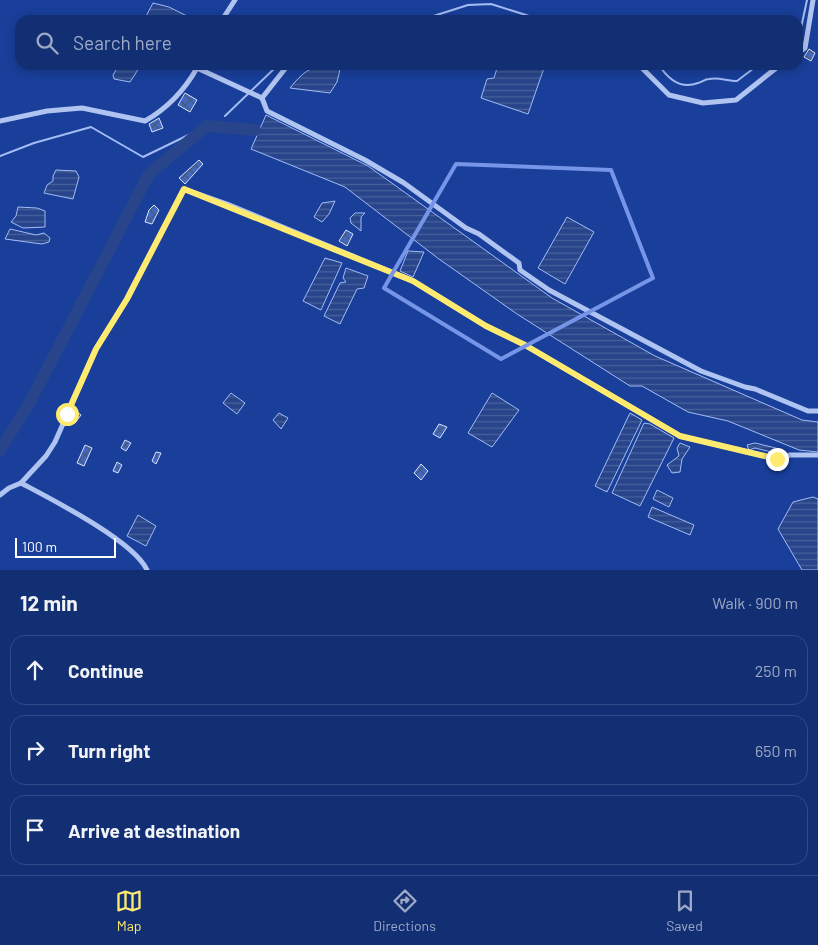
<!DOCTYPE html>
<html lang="en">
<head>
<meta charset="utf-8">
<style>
	body { margin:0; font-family:Barlow,sans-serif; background:#203b7c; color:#f1f3f6 }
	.scale { position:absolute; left:15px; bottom:12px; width:101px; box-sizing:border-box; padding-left:5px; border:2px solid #fff; border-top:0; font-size:14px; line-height:18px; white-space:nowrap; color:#fff; -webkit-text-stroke:4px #193f9b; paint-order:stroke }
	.stop { position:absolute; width:15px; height:15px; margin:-11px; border:4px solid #ffea70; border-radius:50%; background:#fff }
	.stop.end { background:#ffea70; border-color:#fff; box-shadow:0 1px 5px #0008 }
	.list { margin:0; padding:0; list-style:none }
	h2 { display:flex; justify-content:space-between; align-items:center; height:65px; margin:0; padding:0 20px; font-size:21px }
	h2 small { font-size:16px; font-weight:400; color:#9da9c5 }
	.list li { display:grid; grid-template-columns:32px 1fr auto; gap:15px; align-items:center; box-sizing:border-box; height:70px; margin:0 10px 10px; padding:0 10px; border:1px solid #324a86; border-radius:15px }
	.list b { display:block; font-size:19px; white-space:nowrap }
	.list em { font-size:16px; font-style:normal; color:#9da9c5 }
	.icon { flex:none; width:28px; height:28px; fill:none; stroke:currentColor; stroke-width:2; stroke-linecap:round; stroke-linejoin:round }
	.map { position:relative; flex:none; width:818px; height:570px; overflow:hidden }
	.search { position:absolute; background:#132f74; box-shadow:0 2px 12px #0003; left:15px; right:15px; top:15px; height:55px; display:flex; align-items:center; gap:12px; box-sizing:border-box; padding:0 18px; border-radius:15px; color:#9da9c5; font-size:19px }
	.sheet { height:305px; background:#132f74 }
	nav { display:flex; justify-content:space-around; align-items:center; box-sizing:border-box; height:70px; border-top:1px solid #324a86; background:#132f74; font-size:14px; color:#9da9c5 }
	nav a { display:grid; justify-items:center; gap:2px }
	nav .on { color:#ffea70 }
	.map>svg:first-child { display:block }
</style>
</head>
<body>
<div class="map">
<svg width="818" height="570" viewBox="0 0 818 570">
	<defs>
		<pattern id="water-rules" width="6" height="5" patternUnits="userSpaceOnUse" patternTransform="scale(1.25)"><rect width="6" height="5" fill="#28458b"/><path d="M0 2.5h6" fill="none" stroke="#48619c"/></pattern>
		<pattern id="building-cross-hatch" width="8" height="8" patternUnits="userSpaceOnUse" patternTransform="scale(1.25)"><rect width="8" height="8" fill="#4269c1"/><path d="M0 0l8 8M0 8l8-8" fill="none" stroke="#48587b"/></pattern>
	</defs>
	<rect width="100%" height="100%" fill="#193f9b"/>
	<g fill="url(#water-rules)" stroke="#a2bcf4">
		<path d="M153 3 169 7 191 18 190 20H144Z"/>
		<path d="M119 65H141L130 82 114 79 113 75Z"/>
		<path d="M341 65 337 82 330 93 290 88C307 67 314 65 341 65Z"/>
		<path d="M498 65H545L528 114 481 98 487 79 494 78Z"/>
		<path d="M266 115 368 166 552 298 655 356 802 420 818 422V452L799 450 728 421 688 412 642 386H630L517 314 439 259 345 187 251 149Z"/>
		<path d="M56 170 76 171 79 177 73 199 44 193 47 185 53 181V176Z"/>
		<path d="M335 201 329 214 322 222 314 217 322 203Z"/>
		<path d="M18 207 37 208 45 211V227L23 228 11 222 16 216Z"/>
		<path d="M355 213H365L361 217V231L351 223 350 218Z"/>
		<path d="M567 217 594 232 565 284 538 268Z"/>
		<path d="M10 229 36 235 44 233 50 238 49 242 42 244 5 239Z"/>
		<path d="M408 251 424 252 413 277 400 271Z"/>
		<path d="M325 258 342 263 321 310 303 301Z"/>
		<path d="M346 268 368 276 364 288 357 289 340 324 324 316 340 283 346 282 343 278Z"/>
		<path d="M231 393 245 403 237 414 223 403Z"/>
		<path d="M492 393 519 410 492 447 468 433Z"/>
		<path d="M279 413 288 418 281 429 273 420Z"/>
		<path d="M630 413 642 420 607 492 595 486Z"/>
		<path d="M644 423 650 424 674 438 640 506 612 493Z"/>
		<path d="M680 443 690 447 682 459 680 472 672 473 667 465 679 456 677 448Z"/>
		<path d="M755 443 780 449 783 451 780 454 755 448 749 450 747 445Z"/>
		<path d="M657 490 673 498 669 507 653 499Z"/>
		<path d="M813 497 818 499V570H802L778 529 793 502Z"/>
		<path d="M652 507 694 525 690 535 648 517Z"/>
		<path d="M138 515 156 526 146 546 127 536Z"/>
	</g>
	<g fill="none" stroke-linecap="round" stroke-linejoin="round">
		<g stroke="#a2bcf4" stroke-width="2">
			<path d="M421 20 468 5 491 4 542 20"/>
			<path d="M798 42 807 0"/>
			<path d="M659 65C668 79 680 90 698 83 702 82 705 79 709 79 719 77 727 81 737 81L758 65"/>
			<path d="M225 116 278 65"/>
			<path d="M0 156 34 143 91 127 143 157 207 126"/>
		</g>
		<path stroke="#28458b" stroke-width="12" d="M0 450 30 402 149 174 207 126 255 130"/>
	</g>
	<g fill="url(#building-cross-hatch)" stroke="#d7e3fc">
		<path d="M809 49 815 53 811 61 804 57Z"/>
		<path d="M185 93 197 100 190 112 178 105Z"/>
		<path d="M159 118 163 128 152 132 149 124Z"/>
		<path d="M199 160 203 164 185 184 179 178Z"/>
		<path d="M154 205 159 210 152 224 145 222 149 210Z"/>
		<path d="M346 230 353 234 347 246 339 241Z"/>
		<path d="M75 410 81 415 75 423 70 419Z"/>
		<path d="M439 424 447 427 440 438 433 434Z"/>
		<path d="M125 440 131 443 126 451 121 448Z"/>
		<path d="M85 445 92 448 84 466 77 463Z"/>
		<path d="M156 452 161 453 156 464 152 461Z"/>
		<path d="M117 462 122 465 118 473 113 471Z"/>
		<path d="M421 464 428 471 421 480 414 473Z"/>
	</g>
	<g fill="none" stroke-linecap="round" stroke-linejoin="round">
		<g stroke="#b0c4f2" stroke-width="5">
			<path d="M222 20 235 0"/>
			<path d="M798 53 805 48 813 0"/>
			<path d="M288 65 262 98 267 111 365 160 404 183 466 228 479 234 519 263 520 270 549 290 701 371 745 387 755 389 808 411H818"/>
			<path d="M639 65 669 95 703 103 736 100 780 65"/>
			<path d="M0 121 47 111 82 108 145 121C168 108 184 91 197 68L262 98"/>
			<path d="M21 483C51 499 134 541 147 570"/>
			<path d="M0 495 9 488 21 483 46 456 55 442 96 349 127 299 184 189 227 204 413 281 486 326 525 345 680 436 777 459 790 455H818"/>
		</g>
	</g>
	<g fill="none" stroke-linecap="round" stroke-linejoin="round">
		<path stroke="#ffea70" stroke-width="6" d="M67 414 96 349 127 299 184 189 413 281 486 326 525 345 680 436 777 459"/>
	</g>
	<path fill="none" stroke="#7795e8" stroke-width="4" stroke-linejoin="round" d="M456 164 611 170 653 278 501 359 384 288Z"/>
</svg>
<div class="scale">100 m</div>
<div class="stop" style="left:67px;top:414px"></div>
<div class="stop end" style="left:777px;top:459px"></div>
<div class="search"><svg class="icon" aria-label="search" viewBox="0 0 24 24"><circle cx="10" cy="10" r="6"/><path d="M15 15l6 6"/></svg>Search here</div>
</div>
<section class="sheet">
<h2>12 min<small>Walk · 900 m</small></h2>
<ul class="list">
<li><svg class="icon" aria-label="ahead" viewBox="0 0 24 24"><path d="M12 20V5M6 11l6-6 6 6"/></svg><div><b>Continue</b></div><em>250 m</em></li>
<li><svg class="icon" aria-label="right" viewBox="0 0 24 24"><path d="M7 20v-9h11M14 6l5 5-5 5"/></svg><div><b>Turn right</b></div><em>650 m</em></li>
<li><svg class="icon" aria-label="arrive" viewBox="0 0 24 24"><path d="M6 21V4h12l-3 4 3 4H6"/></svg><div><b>Arrive at destination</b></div></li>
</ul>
</section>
<nav>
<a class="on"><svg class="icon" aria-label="map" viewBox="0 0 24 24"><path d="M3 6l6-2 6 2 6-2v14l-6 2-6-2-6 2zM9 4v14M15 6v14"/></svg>Map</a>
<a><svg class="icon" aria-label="directions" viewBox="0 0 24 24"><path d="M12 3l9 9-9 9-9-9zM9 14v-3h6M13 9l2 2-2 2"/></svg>Directions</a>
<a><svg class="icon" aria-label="saved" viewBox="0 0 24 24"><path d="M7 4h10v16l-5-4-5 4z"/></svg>Saved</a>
</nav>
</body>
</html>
